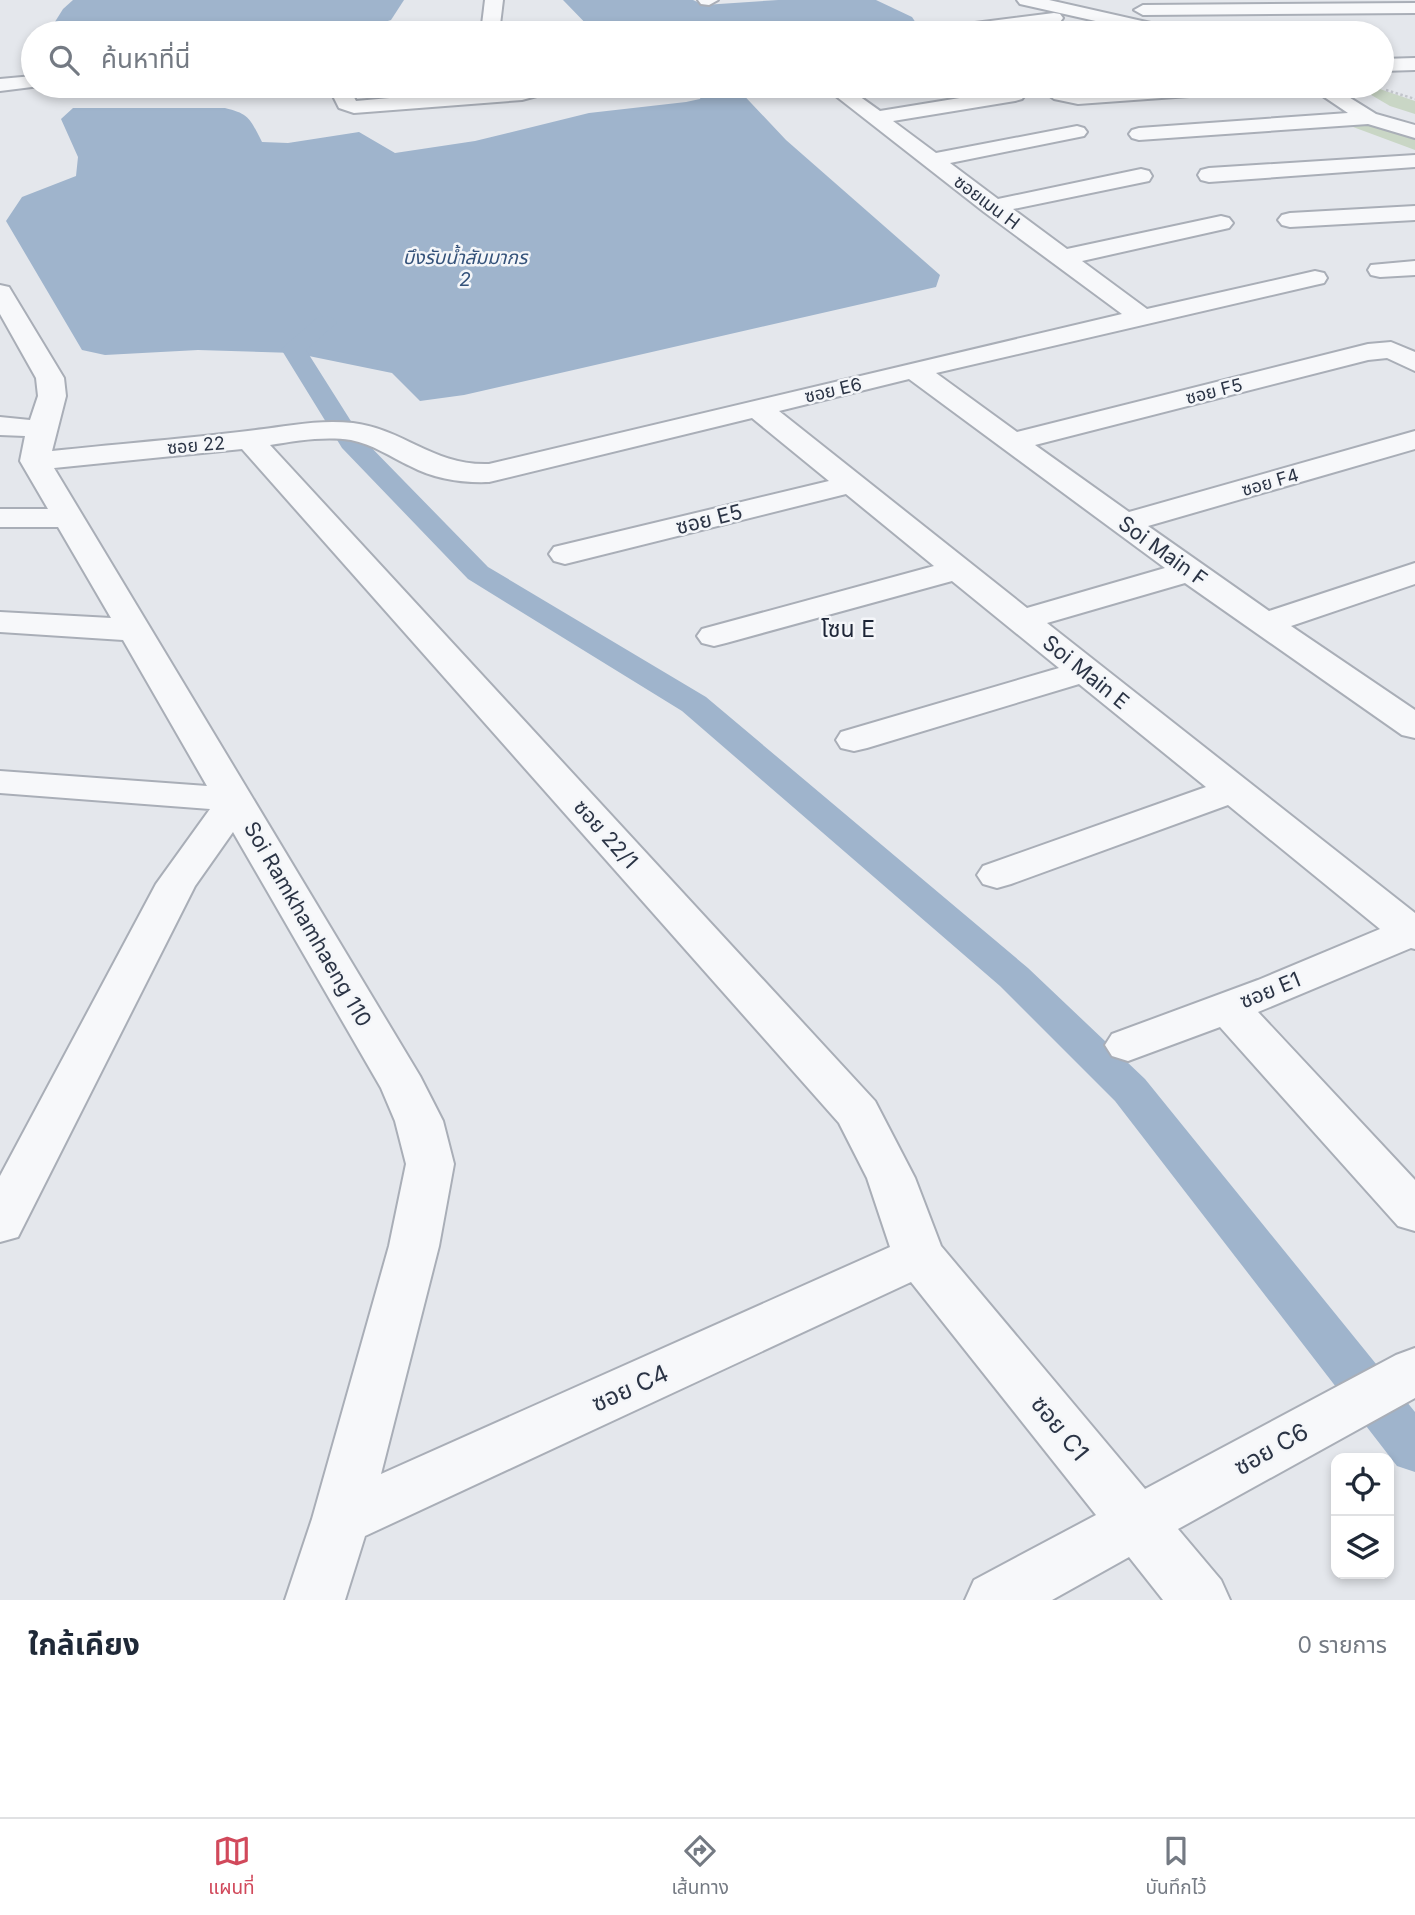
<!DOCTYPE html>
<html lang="th">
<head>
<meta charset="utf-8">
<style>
	body { margin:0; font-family:Inter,"Noto Sans Thai",sans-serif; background:#f2f2f3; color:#1f2937 }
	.controls { position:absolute; right:21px; bottom:21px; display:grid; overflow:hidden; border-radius:14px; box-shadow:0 4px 10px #0003 }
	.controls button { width:63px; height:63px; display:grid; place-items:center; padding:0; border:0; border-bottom:2px solid #e0e1e3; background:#fff; color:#1f2937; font:35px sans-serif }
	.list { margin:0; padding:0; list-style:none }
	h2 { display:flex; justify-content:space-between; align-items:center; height:91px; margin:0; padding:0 28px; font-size:30px }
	h2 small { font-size:23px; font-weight:400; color:#747a83 }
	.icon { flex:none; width:38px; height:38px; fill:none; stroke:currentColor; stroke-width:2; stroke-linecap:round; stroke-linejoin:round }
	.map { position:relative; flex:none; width:1415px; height:1600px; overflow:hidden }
	.search { position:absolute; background:#fff; box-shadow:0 4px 10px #0003; left:21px; right:21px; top:21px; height:77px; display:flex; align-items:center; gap:18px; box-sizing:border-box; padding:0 24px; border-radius:38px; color:#747a83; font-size:26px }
	.sheet { height:217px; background:#fff }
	nav { display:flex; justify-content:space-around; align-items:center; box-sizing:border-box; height:98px; border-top:2px solid #e0e1e3; background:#fff; font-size:19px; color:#747a83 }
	nav a { display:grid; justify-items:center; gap:4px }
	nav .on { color:#d1495b }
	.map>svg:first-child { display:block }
</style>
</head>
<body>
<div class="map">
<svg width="1415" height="1600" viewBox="0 0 1415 1600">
	<rect width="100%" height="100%" fill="#e4e7ec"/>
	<g fill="#c9d6c5">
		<path d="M1356 86H1371L1415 101V114L1390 106Z"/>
		<path d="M1368 122 1415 137V150L1345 124Z"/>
	</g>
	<g fill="#9fb4cc">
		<path d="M73 0H404L391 20 372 26 351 28 268 33H48L63 9Z"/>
		<path d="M563 0H693L704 5 778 0H876L912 17 918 26 915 33H595Z"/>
		<path d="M705 86H735L786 140 940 275 936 287 464 395 420 401 392 373 294 353 198 350 105 355 82 350 6 221 22 197 76 176 78 157 61 119 73 108H225C250 114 250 119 262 142L288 143 359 132 395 153 475 141 589 113 686 102 700 99Z"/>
	</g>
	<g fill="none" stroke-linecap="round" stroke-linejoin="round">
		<path fill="#9fb4cc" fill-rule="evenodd" d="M325 316 333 318 337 323 306 350 361 437 488 567 706 697 1028 968 1145 1079 1415 1412V1472L1397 1466 1115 1101 1000 986 682 711 468 579 342 448 281 349 317 318Z"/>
		<defs>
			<g id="minor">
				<path d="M485 0H503L499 33H481Z"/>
				<path d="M698 0H718L709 5 701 4Z"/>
				<path d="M1017 0H1049L1173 28 1176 32 1149 33 1020 4Z"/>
				<path d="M1415 3V13L1143 15 1134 10 1143 5Z"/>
				<path d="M1054 13 1060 14 1063 18 1060 22 976 33H944L959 25Z"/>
				<path d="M1415 58V70L1382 71V59Z"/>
				<path d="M33 76V86H40L0 91V79Z"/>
				<path d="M328 86H348L356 101 525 86H545L547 90 544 94 522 100 354 113 339 108Z"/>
				<path d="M823 86H845L880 111 1015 89 1022 91 1025 95 1022 99 1015 101 893 121 936 153 1077 126 1084 128 1087 132 1084 136 950 163 998 199 1141 169 1149 171 1152 176 1149 181 1013 209 1067 249 1221 216 1229 218 1233 223 1229 228 1082 261 1147 309 1315 271 1324 273 1327 278 1324 283 1315 285 936 373 1017 432 1368 344 1391 342 1415 352V371L1387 358 1368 360 1035 445 1129 512 1415 431V449L1148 526 1269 611 1415 563V584L1291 626 1415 710V738L1402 735 1185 583 1047 623 1415 913V949L1411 948 1258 1012 1415 1180V1231L1398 1226 1220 1027 1128 1061 1112 1056 1105 1045 1112 1034 1258 980 1380 929 1228 805 1011 884 997 888 983 884 977 875 983 866 1206 787 1079 684 867 748 854 751 841 748 836 740 841 732 1059 668 952 581 726 643 714 646 702 643 697 636 702 629 934 566 846 494 565 564 554 561 549 554 554 547 829 481 752 418 489 482C463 483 434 479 410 466 391 457 372 444 351 440 323 436 297 441 270 445L875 1101 915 1178 941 1246 1145 1489 1396 1355 1415 1348V1398L1178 1529 1221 1580 1230 1600H1163L1129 1557 1052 1600H965L974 1580 1096 1515 911 1282 365 1536 345 1600H285L312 1519 389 1246 406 1164 395 1121 381 1088 233 832 195 886 18 1237 0 1242V1176L156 884 210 809 0 793V771L207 786 123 640 0 632V612L111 618 58 527H0V509H48L20 461 25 436 0 435V417L30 420 38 396 36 378 0 314V285L9 287 12 292 64 378 66 396 52 451C117 444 183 439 248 431 284 427 317 419 353 423 404 429 433 466 489 464L1122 314 984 212ZM909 379 1165 568 1027 608 779 411ZM242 449 839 1123 867 1178 890 1247 381 1474 439 1246 454 1164 443 1121 420 1076 54 468Z"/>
				<path d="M1036 86H1059L1078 92 1166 86H1255L1245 92 1078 104 1054 99Z"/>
				<path d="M1308 86H1331L1376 114 1415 125V138L1368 124 1139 140 1132 138 1129 134 1132 130 1139 128 1348 113Z"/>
				<path d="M1415 155V167L1209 182 1201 180 1198 175 1201 170 1209 168Z"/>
				<path d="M1415 206V220L1290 227 1282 225 1278 220 1282 215 1290 213Z"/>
				<path d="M1415 261V275L1380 277 1371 275 1368 270 1371 265Z"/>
			</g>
		</defs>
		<use href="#minor" stroke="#a9aeb7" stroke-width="4"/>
		<path stroke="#c2c5cb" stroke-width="2.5" stroke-dasharray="2.5 2.5" stroke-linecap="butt" d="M1386 90 1415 99"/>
		<use href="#minor" fill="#f7f8fa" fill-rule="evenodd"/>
	</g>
	<g text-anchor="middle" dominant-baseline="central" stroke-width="5" stroke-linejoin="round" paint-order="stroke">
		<g font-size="18" fill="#2b3445" stroke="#f4f6f9">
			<text transform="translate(987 202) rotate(37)">ซอยเมน H</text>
			<text transform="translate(833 390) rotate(-13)">ซอย E6</text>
			<text transform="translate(1214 391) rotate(-14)">ซอย F5</text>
			<text transform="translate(196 445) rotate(-5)">ซอย 22</text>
			<text transform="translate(1270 482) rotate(-16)">ซอย F4</text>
		</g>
		<g font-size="19" font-style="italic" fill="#34527a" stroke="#f4f6f9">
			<text x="465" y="257">บึงรับน้ำสัมมากร<tspan x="465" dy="22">2</tspan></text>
		</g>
		<g font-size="21" fill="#2b3445" stroke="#f4f6f9">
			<text transform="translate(709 519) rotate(-14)">ซอย E5</text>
			<text transform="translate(1163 551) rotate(36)">Soi Main F</text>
			<text transform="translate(1086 672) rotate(39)">Soi Main E</text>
			<text transform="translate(606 834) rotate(48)">ซอย 22/1</text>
			<text transform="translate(308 924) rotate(60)">Soi Ramkhamhaeng 110</text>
			<text transform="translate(1270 990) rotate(-22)">ซอย E1</text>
		</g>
		<g font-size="23" fill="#1d2536" stroke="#f4f6f9">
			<text x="848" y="629">โซน E</text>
		</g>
		<g font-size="24" fill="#2b3445" stroke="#f4f6f9">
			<text transform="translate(630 1388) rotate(-24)">ซอย C4</text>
			<text transform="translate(1060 1428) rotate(51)">ซอย C1</text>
			<text transform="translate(1271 1449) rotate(-29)">ซอย C6</text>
		</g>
	</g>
</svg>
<div class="controls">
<button><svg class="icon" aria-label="locate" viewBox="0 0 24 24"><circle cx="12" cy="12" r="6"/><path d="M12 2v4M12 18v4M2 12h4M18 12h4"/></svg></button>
<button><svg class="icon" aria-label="layers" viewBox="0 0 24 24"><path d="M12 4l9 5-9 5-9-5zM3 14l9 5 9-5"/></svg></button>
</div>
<div class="search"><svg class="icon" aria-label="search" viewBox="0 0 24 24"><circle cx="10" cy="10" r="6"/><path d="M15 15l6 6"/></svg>ค้นหาที่นี่</div>
</div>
<section class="sheet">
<h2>ใกล้เคียง<small>0 รายการ</small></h2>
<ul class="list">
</ul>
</section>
<nav>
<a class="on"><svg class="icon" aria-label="map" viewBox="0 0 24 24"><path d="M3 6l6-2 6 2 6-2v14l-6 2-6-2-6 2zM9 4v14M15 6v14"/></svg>แผนที่</a>
<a><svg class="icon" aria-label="directions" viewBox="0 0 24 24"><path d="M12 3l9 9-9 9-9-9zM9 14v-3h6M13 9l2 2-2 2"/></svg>เส้นทาง</a>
<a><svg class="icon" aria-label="saved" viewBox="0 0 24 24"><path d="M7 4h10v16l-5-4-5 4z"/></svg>บันทึกไว้</a>
</nav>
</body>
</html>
